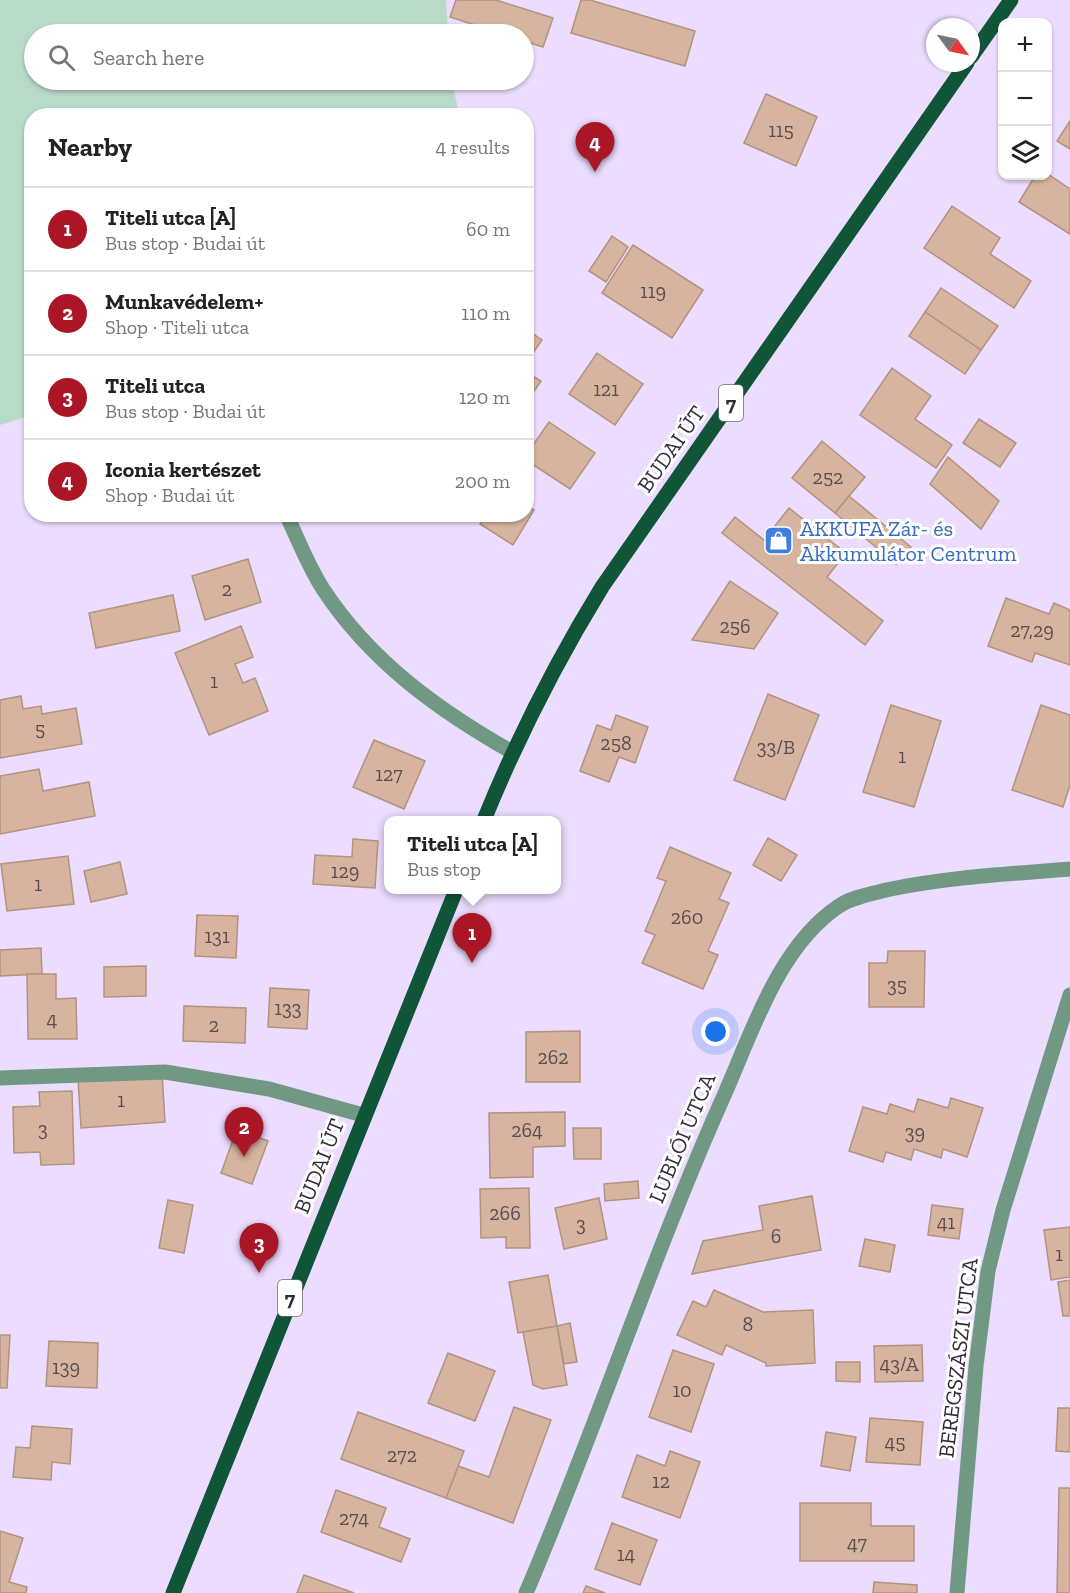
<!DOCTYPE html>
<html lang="en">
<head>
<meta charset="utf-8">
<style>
	body { margin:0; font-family:"Zilla Slab",serif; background:#f6f6f6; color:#222 }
	.controls { position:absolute; right:18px; top:18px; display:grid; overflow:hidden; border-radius:12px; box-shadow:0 2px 4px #0004 }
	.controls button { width:54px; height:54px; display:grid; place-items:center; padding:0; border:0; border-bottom:2px solid #e0e0e0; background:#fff; color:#222; font:30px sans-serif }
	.compass { position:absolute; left:926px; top:18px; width:54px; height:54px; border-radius:50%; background:#fff; box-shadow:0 2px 4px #0004; rotate:123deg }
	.you { position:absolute; left:716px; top:1032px; width:21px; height:21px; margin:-15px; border:4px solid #fff; border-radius:50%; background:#1a73e8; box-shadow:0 0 0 9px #1a73e833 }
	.badge { display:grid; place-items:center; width:39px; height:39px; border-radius:50%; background:#ab1626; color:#fff; font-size:20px; font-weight:700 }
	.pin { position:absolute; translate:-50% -50px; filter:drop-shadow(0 2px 3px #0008) }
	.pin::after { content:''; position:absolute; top:32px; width:21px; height:18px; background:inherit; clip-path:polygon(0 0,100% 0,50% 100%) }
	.popup { position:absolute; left:384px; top:816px; width:177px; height:78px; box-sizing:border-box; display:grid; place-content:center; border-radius:12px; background:#fff; filter:drop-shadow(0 2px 4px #0005); font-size:20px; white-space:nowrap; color:#767676 }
	.popup b { font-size:22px; color:#222 }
	.popup::after { content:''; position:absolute; left:50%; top:100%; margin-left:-12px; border:12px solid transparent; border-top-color:#fff }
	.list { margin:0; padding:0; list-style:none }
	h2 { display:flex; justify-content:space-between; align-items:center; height:78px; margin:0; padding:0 24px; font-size:26px }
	h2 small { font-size:20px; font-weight:400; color:#767676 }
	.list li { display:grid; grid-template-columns:39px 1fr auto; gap:18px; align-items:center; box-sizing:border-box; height:84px; padding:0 24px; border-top:2px solid #e0e0e0 }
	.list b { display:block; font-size:22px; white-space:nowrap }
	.list p { margin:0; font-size:20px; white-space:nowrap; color:#767676 }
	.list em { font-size:20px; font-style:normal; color:#767676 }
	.icon { flex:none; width:33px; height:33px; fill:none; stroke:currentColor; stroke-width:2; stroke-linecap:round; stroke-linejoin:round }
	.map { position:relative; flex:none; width:1070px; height:1593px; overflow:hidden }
	.search { position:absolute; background:#fff; box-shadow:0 2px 4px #0004; left:24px; top:24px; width:510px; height:66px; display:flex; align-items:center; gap:15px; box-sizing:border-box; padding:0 21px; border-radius:33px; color:#767676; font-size:22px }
	.panel { position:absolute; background:#fff; box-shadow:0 2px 4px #0004; left:24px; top:108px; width:510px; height:414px; border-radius:24px }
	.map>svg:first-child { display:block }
</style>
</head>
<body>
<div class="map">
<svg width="1070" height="1593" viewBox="0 0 1070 1593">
	<rect width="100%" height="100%" fill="#ecdcff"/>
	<path fill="#b9dac8" d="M0 0H446L448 34H34V80H452L459 115 32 116 31 415 0 425Z"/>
	<g fill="#d6b49f" stroke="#b3927f" stroke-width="1.5">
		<path d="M456 0H496L553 18 543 47 524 41V34H503L450 17Z"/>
		<path d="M581 0H590L695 31 685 66 571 33Z"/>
		<path d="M766 94 817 117 796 166 744 143Z"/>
		<path d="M1070 121V149L1057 141Z"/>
		<path d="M1048 174 1070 189V234L1019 202 1035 176Z"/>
		<path d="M952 206 1000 238 990 254 1031 281 1014 308 924 248Z"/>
		<path d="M612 236 628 247 606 282 589 271Z"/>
		<path d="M633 245 703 290 672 338 602 293Z"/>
		<path d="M941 288 998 326 981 350 925 312Z"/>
		<path d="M925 312 981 350 965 374 909 336Z"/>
		<path d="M526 329 542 340 526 363Z"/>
		<path d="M597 353 643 384 615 425 569 394Z"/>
		<path d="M892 368 931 396 915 419 952 445 936 468 860 415Z"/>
		<path d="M526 372 541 381 526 403Z"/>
		<path d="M979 419 1016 443 1000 467 963 443Z"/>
		<path d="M549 422 595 453 570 489 526 460V455Z"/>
		<path d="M822 441 865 477 835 513 792 478Z"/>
		<path d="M948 457 999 501 981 529 930 484Z"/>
		<path d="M849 496 911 547 896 564 835 513Z"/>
		<path d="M526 505 534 510 513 545 480 524 486 514H526Z"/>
		<path d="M789 508 846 553 827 577 883 621 865 645 722 533 735 517 764 540Z"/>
		<path d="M248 559 261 602 205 620 192 576Z"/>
		<path d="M730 581 778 613 754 649 692 640Z"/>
		<path d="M173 595 180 631 96 648 89 613Z"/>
		<path d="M1006 598 1049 614 1054 603 1070 610V665L1035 653 1032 662 988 646Z"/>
		<path d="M241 626 253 657 235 664 243 683 255 678 268 711 209 735 175 653Z"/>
		<path d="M768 694 819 715 785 800 734 780Z"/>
		<path d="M21 696 23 709 41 706 42 714 76 708 82 744 0 758V700Z"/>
		<path d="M891 705 941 721 914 807 863 792Z"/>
		<path d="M1041 705 1070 715V785L1063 807 1012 790Z"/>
		<path d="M616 715 648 727 635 763 619 757 609 782 580 771 597 725 611 730Z"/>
		<path d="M374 740 425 761 404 809 353 787Z"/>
		<path d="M39 769 43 791 89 782 95 816 0 834V776Z"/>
		<path d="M768 838 797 855 781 881 753 865Z"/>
		<path d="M353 839 378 841 375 888 313 884 315 855 352 857Z"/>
		<path d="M670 847 731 873 719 899 729 903 708 951 718 955 703 989 642 963 655 935 645 931 666 881 657 878Z"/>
		<path d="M68 856 74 904 7 911 1 864Z"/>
		<path d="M120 862 127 894 91 902 84 871Z"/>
		<path d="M197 915 238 916 236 958 195 956Z"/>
		<path d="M41 948 42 974 0 976V950Z"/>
		<path d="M888 951H925L924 1007H869V963H887Z"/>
		<path d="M146 966V996L104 997V967Z"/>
		<path d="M27 974H56V999L76 998 77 1039H28Z"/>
		<path d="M270 988 309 990 307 1029 268 1027Z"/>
		<path d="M184 1006 246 1008 245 1043 183 1041Z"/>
		<path d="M580 1031V1082H526V1032Z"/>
		<path d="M162 1072 165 1122 81 1128 78 1079Z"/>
		<path d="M72 1091 74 1164 41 1165 40 1152 14 1153 13 1107 40 1106 39 1092Z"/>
		<path d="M951 1098 983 1108 967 1157 943 1149 941 1158 914 1149 911 1160 886 1152 883 1162 849 1151 863 1107 887 1114 890 1104 914 1112 918 1099 948 1108Z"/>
		<path d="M565 1112V1146L533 1147V1177L490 1178 489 1113Z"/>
		<path d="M573 1128H601V1159H574Z"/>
		<path d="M237 1129 268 1141 252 1184 221 1173Z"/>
		<path d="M638 1181 639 1198 605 1201 604 1184Z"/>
		<path d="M529 1188 530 1248H506V1237L481 1238 480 1189Z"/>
		<path d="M812 1196 821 1250 692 1274 703 1241 763 1230 759 1206Z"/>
		<path d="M599 1198 607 1239 564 1249 555 1208Z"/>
		<path d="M168 1200 193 1205 184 1253 159 1248Z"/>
		<path d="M932 1205 963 1209 959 1239 928 1235Z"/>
		<path d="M1070 1227V1277L1051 1280 1044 1230Z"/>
		<path d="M865 1239 895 1245 890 1272 859 1266Z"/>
		<path d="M548 1275 557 1326 518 1333 509 1282Z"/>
		<path d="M1070 1280V1316H1063L1058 1282Z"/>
		<path d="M714 1290 763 1312 813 1310 815 1363 766 1366V1363L726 1345 722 1355 677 1335 693 1301 706 1307Z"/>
		<path d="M570 1323 577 1362 564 1364 557 1326Z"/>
		<path d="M557 1326 567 1385 543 1389 533 1385 523 1332Z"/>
		<path d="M0 1335H10L7 1388H0Z"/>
		<path d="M49 1341 98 1343 97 1388 46 1386Z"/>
		<path d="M922 1345 923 1381 875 1382 874 1346Z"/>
		<path d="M673 1350 714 1364 691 1432 649 1417Z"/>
		<path d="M448 1353 495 1371 475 1421 428 1403Z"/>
		<path d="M836 1362H860V1382L836 1381Z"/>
		<path d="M514 1407 551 1420 513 1523 446 1498 458 1466 489 1477Z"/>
		<path d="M1058 1408H1070V1452L1056 1451Z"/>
		<path d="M358 1412 464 1451 446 1498 341 1459Z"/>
		<path d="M870 1418 923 1422 920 1465 866 1462Z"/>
		<path d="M32 1426 72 1429 70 1464 52 1462 51 1480 13 1477 16 1447 30 1448Z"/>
		<path d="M826 1432 856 1437 850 1471 821 1466Z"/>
		<path d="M670 1451 700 1462 680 1518 622 1497 637 1455 665 1466Z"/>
		<path d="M1059 1488H1070V1593H1057Z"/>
		<path d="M336 1490 386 1508 379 1527 410 1539 401 1562 321 1532Z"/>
		<path d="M800 1503H871V1526H914V1561H800Z"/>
		<path d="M612 1523 657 1540 640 1585 595 1569Z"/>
		<path d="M0 1531 23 1538 9 1582 27 1587 26 1593H0Z"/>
		<path d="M304 1575 354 1593H297Z"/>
		<path d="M874 1582 917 1585V1593H873Z"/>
		<path d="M586 1586 605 1593H583Z"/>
	</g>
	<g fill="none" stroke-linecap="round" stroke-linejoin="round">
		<g stroke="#719882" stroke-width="15">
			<path d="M286 514C298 539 308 566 323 589 370 661 438 710 512 752"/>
			<path d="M0 1078 165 1072 269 1089 363 1115"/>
			<path d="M526 1593C597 1427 652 1256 726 1091 753 1029 780 945 839 906 852 897 871 894 886 890 947 877 1009 874 1070 869"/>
			<path d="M957 1593 976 1366 988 1271 1003 1210 1070 995"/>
		</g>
		<g stroke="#115538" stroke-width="15">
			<path d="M971 57 1011 0"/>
			<path d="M484 820C517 739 556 662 602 587L967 63"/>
			<path d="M173 1593 456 890"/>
		</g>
	</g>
	<defs>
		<symbol id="shop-square" viewBox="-11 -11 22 22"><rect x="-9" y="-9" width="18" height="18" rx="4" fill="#3f7fe0" stroke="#fff"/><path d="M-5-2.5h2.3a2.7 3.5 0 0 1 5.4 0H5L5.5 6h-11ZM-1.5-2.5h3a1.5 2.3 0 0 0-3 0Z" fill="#fff"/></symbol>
	</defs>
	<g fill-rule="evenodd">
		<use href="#shop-square" x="762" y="524" width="33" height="33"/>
	</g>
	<g text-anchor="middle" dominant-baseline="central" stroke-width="6" stroke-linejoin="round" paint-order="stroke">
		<g font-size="20" fill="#5a4d52">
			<text x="781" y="130">115</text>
			<text x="653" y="291">119</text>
			<text x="606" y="389">121</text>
			<text x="828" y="477">252</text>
			<text x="227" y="589">2</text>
			<text x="735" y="626">256</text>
			<text x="1032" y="630">27,29</text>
			<text x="214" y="681">1</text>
			<text x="40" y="729">5</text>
			<text x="616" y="743">258</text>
			<text x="776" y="747">33/B</text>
			<text x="902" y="756">1</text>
			<text x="389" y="774">127</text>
			<text x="345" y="871">129</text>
			<text x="38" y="884">1</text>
			<text x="687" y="917">260</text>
			<text x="217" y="936">131</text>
			<text x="897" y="985">35</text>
			<text x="288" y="1008">133</text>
			<text x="52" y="1019">4</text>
			<text x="214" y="1025">2</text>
			<text x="553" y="1057">262</text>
			<text x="121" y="1100">1</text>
			<text x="43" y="1129">3</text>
			<text x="527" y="1130">264</text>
			<text x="915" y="1132">39</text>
			<text x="505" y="1213">266</text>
			<text x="946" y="1222">41</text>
			<text x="581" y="1224">3</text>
			<text x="776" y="1236">6</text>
			<text x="1059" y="1254">1</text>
			<text x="748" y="1324">8</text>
			<text x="899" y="1364">43/A</text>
			<text x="66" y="1367">139</text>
			<text x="682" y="1390">10</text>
			<text x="895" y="1442">45</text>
			<text x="402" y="1455">272</text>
			<text x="661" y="1481">12</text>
			<text x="354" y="1518">274</text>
			<text x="857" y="1543">47</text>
			<text x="626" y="1554">14</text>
		</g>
		<g fill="#fff" stroke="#6f6b74" stroke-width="1.5">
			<rect x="719" y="385" width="24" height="36" rx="4.5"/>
			<rect x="278" y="1280" width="24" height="36" rx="4.5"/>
		</g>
		<g font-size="21" font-weight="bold" fill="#312b38">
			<text x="731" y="403">7</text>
			<text x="290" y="1298">7</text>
		</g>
		<g font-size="22" fill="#312b38" stroke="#fff">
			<text transform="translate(671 449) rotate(-55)">BUDAI ÚT</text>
			<text transform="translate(682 1138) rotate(-67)">LUBLÓI UTCA</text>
			<text transform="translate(319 1166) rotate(-68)">BUDAI ÚT</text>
			<text transform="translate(958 1358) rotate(-83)">BEREGSZÁSZI UTCA</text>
		</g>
		<g font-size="22" fill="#366cbe" stroke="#fff" text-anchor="start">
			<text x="800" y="528">AKKUFA Zár- és<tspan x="800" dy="25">Akkumulátor Centrum</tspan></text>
		</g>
	</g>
</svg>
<div class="controls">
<button>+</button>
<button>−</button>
<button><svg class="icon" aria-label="layers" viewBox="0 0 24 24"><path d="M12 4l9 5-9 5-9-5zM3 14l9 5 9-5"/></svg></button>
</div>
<svg class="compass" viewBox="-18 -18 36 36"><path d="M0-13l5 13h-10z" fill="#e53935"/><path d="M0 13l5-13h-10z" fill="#767676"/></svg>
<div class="you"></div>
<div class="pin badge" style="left:472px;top:963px">1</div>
<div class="popup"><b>Titeli utca [A]</b>Bus stop</div>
<div class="pin badge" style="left:244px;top:1157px">2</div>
<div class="pin badge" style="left:259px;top:1273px">3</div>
<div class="pin badge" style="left:595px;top:172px">4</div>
<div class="search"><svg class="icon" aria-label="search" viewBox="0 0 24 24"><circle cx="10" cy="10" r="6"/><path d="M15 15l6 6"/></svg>Search here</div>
<section class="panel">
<h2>Nearby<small>4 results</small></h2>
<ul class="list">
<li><span class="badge">1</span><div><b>Titeli utca [A]</b><p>Bus stop · Budai út</p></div><em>60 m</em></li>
<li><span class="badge">2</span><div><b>Munkavédelem+</b><p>Shop · Titeli utca</p></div><em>110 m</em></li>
<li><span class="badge">3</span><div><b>Titeli utca</b><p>Bus stop · Budai út</p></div><em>120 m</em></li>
<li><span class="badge">4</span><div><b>Iconia kertészet</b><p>Shop · Budai út</p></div><em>200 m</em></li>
</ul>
</section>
</div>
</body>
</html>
